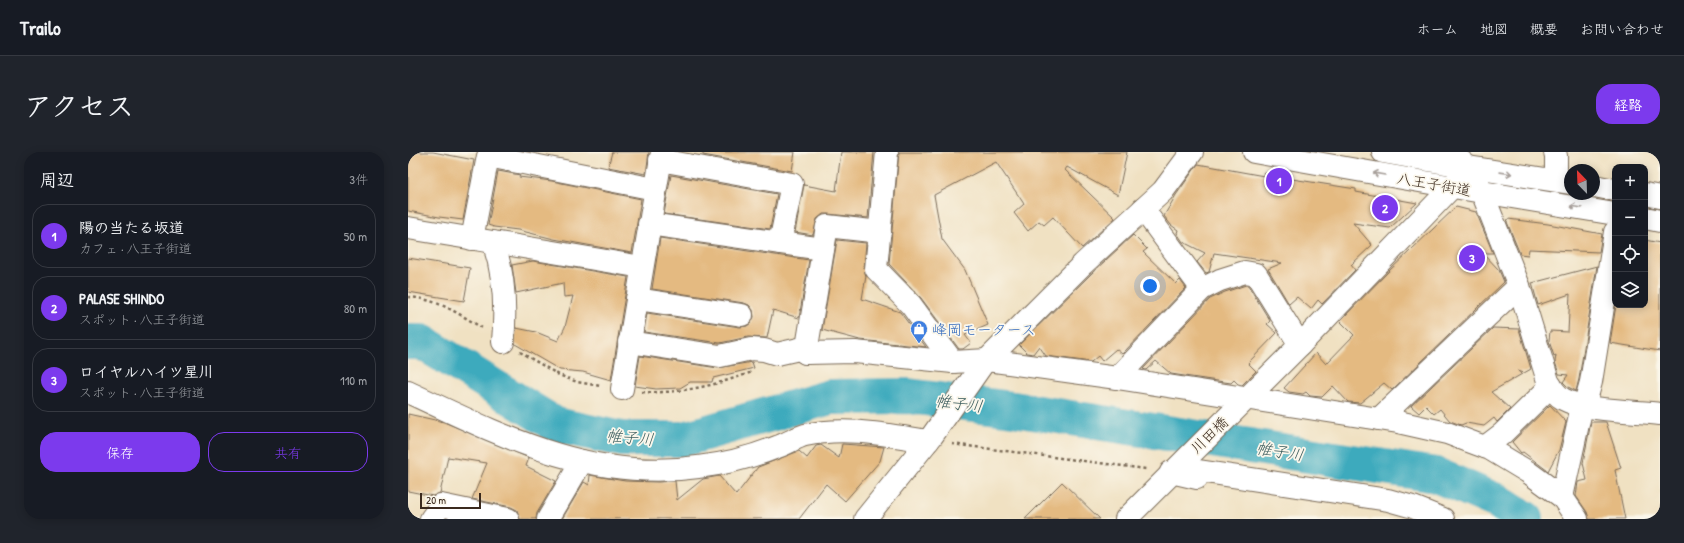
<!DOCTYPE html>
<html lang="ja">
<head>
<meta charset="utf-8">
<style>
	body { margin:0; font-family:"Patrick Hand","Klee One",sans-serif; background:#20242c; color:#f1f3f6 }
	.controls { position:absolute; right:12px; top:12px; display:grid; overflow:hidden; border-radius:8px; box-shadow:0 2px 10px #0003 }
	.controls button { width:36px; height:36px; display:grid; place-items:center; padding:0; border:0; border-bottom:1px solid #363941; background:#171b24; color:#f1f3f6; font:20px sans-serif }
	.compass { position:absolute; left:1156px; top:12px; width:36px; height:36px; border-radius:50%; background:#171b24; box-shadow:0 2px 10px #0003; rotate:337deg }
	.scale { position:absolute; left:12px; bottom:10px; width:61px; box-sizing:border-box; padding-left:4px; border:2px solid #3b2a1e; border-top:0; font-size:11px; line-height:14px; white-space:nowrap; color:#3b2a1e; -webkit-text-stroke:3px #fbf7ec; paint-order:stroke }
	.you { position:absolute; left:742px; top:134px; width:14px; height:14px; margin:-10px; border:3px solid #fff; border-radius:50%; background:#1a73e8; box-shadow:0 0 0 6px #1a73e833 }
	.badge { display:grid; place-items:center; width:26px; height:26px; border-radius:50%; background:#7c3aed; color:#fff; font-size:13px; font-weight:700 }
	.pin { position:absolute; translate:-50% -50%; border:2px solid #fff; box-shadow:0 1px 4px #0006 }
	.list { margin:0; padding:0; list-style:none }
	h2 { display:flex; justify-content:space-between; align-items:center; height:52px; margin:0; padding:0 16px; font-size:17px }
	h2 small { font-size:13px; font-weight:400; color:#9ea1a6 }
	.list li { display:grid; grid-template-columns:26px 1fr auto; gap:12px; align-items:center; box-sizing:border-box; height:64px; margin:0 8px 8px; padding:0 8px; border:1px solid #363941; border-radius:16px }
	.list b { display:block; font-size:15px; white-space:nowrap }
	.list p { margin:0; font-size:13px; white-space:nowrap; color:#9ea1a6 }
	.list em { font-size:13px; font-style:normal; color:#9ea1a6 }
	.actions { display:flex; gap:8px; padding:12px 16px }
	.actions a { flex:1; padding:9px 0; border:1px solid #7c3aed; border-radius:16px; text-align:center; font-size:14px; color:#7c3aed }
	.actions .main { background:#7c3aed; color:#fff }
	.icon { flex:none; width:22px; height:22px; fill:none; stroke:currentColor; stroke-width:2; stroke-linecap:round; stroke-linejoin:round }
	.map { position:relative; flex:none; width:1252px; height:367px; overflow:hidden; border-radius:16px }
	header { display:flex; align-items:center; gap:24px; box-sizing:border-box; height:56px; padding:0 20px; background:#171b24; border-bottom:1px solid #363941 }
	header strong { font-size:19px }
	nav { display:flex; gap:22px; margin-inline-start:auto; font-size:14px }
	.intro { display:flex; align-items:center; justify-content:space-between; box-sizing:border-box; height:96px; padding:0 24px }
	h1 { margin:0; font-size:28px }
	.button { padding:10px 18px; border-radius:16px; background:#7c3aed; color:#fff; font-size:14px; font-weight:700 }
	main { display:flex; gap:24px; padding:0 24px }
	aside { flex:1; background:#171b24; border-radius:16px; box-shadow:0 2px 10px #0003 }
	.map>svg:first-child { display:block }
</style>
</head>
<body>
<header>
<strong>Trailo</strong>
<nav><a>ホーム</a><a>地図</a><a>概要</a><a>お問い合わせ</a></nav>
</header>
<div class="intro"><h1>アクセス</h1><a class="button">経路</a></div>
<main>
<aside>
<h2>周辺<small>3件</small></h2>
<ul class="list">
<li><span class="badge">1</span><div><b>陽の当たる坂道</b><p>カフェ · 八王子街道</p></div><em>50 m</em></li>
<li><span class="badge">2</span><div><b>PALASE SHINDO</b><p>スポット · 八王子街道</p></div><em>80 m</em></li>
<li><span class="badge">3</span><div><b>ロイヤルハイツ星川</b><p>スポット · 八王子街道</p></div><em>110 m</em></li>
</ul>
<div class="actions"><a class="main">保存</a><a>共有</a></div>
</aside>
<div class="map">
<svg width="1252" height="367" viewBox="0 0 1252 367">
	<rect width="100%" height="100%" fill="#fbf7ec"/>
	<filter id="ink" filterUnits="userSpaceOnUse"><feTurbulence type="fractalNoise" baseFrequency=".025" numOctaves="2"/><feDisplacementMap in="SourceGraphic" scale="8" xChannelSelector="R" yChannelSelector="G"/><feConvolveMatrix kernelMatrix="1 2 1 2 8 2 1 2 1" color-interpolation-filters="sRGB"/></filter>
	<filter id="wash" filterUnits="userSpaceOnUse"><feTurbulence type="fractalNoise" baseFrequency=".012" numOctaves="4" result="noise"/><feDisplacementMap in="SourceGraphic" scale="16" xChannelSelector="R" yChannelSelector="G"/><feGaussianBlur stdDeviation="0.9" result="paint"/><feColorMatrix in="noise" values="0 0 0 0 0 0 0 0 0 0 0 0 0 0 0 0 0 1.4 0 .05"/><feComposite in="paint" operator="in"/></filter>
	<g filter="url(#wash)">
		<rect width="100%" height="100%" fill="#f0e1c2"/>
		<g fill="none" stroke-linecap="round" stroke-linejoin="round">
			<path stroke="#3eaabd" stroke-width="36" d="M0 190H14L148 273 214 287H276L422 245 500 244 605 257 1028 323 1091 350 1118 367"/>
		</g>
		<g id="blocks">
			<g fill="#e4ba81">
				<path d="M0 0H25L66 8 55 68 31 65 0 59Z"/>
				<path d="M204 0H241L238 22 200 15Z"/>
				<path d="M295 0H387L384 19 295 3Z"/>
				<path d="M433 0H466L460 66 420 62H415L409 67 405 83 387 80 396 33 428 39Z"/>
				<path d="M491 0H719L710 43 659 15 657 18 707 66 674 96 645 65 636 73 631 69 620 79 606 61 616 52 588 10 526 43 534 87 557 118 580 173 557 183 563 191 555 197H551L513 146 481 112Z"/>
				<path d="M790 12 856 24 857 21 884 27 948 37V40L1009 51 982 76 945 71 964 93 943 113 947 118 914 152 910 148 903 157 889 145 881 152 860 117 874 111 806 101 801 120 798 121 789 110 797 101 775 90 769 81 770 78 763 73 756 64 768 43Z"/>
				<path d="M90 19 112 23 111 25 144 29 233 47 224 101 146 87 110 78 86 75 80 73Z"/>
				<path d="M263 23 369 42 362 77 256 62Z"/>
				<path d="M1048 55 1068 60 1085 101H1075L1091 118 1096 130 984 238 976 231 952 251 940 250 925 234 914 245 902 244 898 240 895 242 881 240 876 236 908 201 918 212 946 183 932 169 980 120Z"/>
				<path d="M1100 67 1140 72 1194 82 1191 100 1121 97 1120 103 1112 102 1099 70Z"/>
				<path d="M725 83 739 97 735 100 768 132 772 128 778 136 714 202 708 197 694 209 690 204 683 210 638 204 631 194 625 202 619 201 611 193 684 121Z"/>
				<path d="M252 86 401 108 391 166 365 158 359 186 340 185 312 191 236 180 239 161 332 175 339 174 343 171 346 165 345 158 341 153 336 151 244 137Z"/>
				<path d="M429 88 458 91 456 116 458 124 454 147 492 160 518 195 452 188 414 178Z"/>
				<path d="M1237 88 1252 91V199L1202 191 1208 153H1237Z"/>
				<path d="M0 106 62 116 56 149 0 140Z"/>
				<path d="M125 109 220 125 203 228 175 220 152 218 107 192 108 176 128 180 150 189 157 175 165 144 156 145 155 131 108 141 104 113Z"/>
				<path d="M1189 114 1171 227 1168 239 1160 235 1155 230 1160 223 1151 222 1147 210 1148 203 1146 204 1141 189 1142 179 1160 180 1162 142 1130 153 1124 131Z"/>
				<path d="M838 133H840L862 169 859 172 869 181 840 211 848 219 834 233 830 232 826 228 823 231 763 222 748 209 738 218 735 217 802 147 817 140Z"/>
				<path d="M1085 176 1111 177 1123 217 1116 221 1110 219 1114 222 1083 240 1102 257 1089 270 1086 266 1076 274 1058 271 1053 273 1042 269 1032 257 1026 262 1018 254 1011 261 1003 254Z"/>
				<path d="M232 204 310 216 344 210 346 216 305 226 304 230H282L272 236 248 237 227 234Z"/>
				<path d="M1142 253 1158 270 1151 298 1140 319 1115 300 1113 301 1104 290Z"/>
				<path d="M0 262 36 270 121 306 118 314 148 329 129 361 128 367H112L109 358 103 355 64 347 79 311 40 305 32 341 25 344 0 339Z"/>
				<path d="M1183 270H1198L1213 316 1207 318 1217 367H1181L1179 360 1168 344 1170 330 1179 328 1175 311Z"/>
				<path d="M434 292 476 295 472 309 437 349 418 332 391 367H154L176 330 181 333 182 323 217 329 250 330 267 329 269 348 295 327 311 324 328 343 350 315 391 299 399 306 408 294 413 293 431 306Z"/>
				<path d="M654 330 692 367H617Z"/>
			</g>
		</g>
	</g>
	<g filter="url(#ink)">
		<use href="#blocks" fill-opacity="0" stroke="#7a6a57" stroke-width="1"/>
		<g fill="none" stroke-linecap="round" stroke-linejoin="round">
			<defs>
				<g id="minor">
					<path d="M479 0 468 117 503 153 545 210"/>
					<path d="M1042 0 1060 15 1074 40 1111 134 1140 229C1143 235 1148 243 1155 247 1177 259 1226 259 1252 262"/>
					<path d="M1147 0 1148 4V28"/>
					<path d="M252 8 384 32 372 91"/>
					<path d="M735 57 794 137"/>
					<path d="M241 72 415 97"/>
					<path d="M0 76 85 90C97 123 98 156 95 190"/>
					<path d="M64 87 80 4 247 37"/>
					<path d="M85 90 234 115"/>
					<path d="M229 147 334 163"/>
					<path d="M221 190 312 204 343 197 356 198 369 202 391 197 398 201 447 200 545 210 579 208 709 226 794 137 812 128 837 120 848 122 892 193"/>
					<path d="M398 201 419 74 472 80"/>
					<path d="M709 226 990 270 1039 281 1082 297 1120 320 1154 345 1169 367"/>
					<path d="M214 237 254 0"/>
					<path d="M0 240C94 284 183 330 290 315 317 312 344 305 369 295 378 292 387 286 397 283 437 274 480 283 520 289"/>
					<path d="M1176 255 1183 230 1207 80"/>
					<path d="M971 267 1111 134"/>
					<path d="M1077 295 1094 282 1143 234"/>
					<path d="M763 320 789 326 791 319 980 348 1005 355 1035 367"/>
					<path d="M1154 345 1174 254"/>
					<path d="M23 367 33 353 100 367"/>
					<path d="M140 367 174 309"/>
					<path d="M457 367 524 284 574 213 675 112 755 39 784 0"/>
					<path d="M718 367 892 193 1044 35 1054 22"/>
				</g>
				<g id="highway">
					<path d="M846 0 1074 40 1207 62"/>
					<path d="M975 0 1060 15 1162 31"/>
					<path d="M1186 34 1207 38"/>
					<path d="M1237 42 1252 45"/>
					<path d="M1237 66 1252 69"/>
				</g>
			</defs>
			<use href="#minor" stroke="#7a6a57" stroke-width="24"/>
			<use href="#highway" stroke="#7a6a57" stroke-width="24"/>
			<g stroke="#7a6a57" stroke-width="2.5" stroke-dasharray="3 3" stroke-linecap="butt">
				<path d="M0 145C27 146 52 162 74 176"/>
				<path d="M112 200 151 223 169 230 193 234"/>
				<path d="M234 240C272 242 309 233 344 220"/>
				<path d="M544 292 738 317"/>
			</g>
			<use href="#minor" stroke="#fff" stroke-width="22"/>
			<use href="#highway" stroke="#fff" stroke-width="22"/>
		</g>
		<defs><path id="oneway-shaft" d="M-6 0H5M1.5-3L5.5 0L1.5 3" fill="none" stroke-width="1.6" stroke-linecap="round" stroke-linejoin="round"/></defs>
		<g stroke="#a79f9a">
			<use href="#oneway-shaft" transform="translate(1098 21) rotate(8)"/>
			<use href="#oneway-shaft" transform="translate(971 22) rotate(-170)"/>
			<use href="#oneway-shaft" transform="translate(1168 55) rotate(-171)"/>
		</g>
	</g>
	<defs>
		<symbol id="shop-pin" viewBox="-11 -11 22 30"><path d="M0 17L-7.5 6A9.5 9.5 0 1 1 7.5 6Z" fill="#3f7fe0" stroke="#fbf7ec"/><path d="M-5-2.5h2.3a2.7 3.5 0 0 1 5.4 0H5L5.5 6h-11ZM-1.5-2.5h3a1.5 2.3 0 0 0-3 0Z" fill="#fff"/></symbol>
	</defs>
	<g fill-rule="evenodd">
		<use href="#shop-pin" x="501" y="167" width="20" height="27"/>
	</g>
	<g text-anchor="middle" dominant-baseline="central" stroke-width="3.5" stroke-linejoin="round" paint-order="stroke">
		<g font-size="15" fill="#3b2a1e" stroke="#fbf7ec">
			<text transform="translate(1026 32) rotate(10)">八王子街道</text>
			<text transform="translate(801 283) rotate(-44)">川田橋</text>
		</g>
		<g font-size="15" fill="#366cbe" stroke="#fbf7ec" text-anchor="start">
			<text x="524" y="177">峰岡モータース</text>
		</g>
		<g font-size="16" font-style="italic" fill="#3c5d5e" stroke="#fbf7ec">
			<text transform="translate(551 251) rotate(7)">帷子川</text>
			<text transform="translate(222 285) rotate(5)">帷子川</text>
			<text transform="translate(872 299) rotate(9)">帷子川</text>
		</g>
	</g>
</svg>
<div class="controls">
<button>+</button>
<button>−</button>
<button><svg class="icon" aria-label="locate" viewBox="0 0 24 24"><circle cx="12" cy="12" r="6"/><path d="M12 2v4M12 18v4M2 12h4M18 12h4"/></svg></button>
<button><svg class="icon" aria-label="layers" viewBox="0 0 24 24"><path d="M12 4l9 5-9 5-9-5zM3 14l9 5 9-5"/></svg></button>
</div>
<svg class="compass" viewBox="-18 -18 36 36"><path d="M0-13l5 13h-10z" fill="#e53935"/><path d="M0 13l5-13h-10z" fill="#9ea1a6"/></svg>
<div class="scale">20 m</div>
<div class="you"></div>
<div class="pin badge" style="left:871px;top:29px">1</div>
<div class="pin badge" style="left:977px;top:56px">2</div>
<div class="pin badge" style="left:1064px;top:106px">3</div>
</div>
</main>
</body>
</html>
